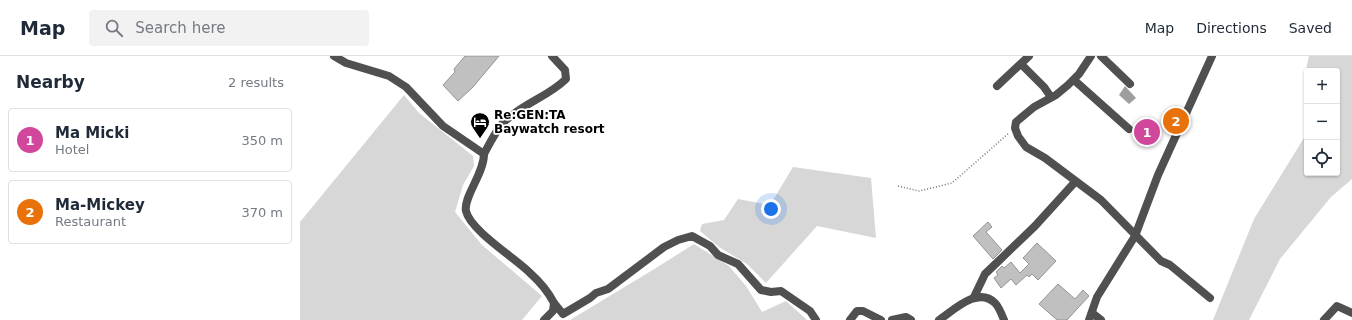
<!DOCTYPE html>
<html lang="en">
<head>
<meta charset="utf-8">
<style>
	body { margin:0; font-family:"DejaVu Sans",sans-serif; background:#f2f2f3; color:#1f2937 }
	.controls { position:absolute; right:12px; top:12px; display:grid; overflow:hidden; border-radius:4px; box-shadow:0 1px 3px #0004 }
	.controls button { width:36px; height:36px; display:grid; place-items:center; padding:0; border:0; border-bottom:1px solid #e0e1e3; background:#fff; color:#1f2937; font:20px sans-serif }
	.you { position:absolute; left:471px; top:153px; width:14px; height:14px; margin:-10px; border:3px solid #fff; border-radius:50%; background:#1a73e8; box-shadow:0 0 0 6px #1a73e833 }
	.badge { display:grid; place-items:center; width:26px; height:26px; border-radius:50%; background:#2563eb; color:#fff; font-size:13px; font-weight:700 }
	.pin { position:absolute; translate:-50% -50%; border:2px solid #fff; box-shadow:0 1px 4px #0006 }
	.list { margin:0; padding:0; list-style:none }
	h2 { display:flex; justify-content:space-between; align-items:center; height:52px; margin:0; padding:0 16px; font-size:17px }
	h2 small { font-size:13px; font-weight:400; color:#747a83 }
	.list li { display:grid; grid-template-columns:26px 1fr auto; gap:12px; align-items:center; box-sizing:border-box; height:64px; margin:0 8px 8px; padding:0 8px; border:1px solid #e0e1e3; border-radius:4px }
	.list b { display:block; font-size:15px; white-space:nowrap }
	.list p { margin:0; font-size:13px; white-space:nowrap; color:#747a83 }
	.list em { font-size:13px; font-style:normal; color:#747a83 }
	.icon { flex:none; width:22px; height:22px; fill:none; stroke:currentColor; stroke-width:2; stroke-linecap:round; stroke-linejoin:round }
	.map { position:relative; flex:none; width:1052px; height:264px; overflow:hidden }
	header { display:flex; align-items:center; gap:24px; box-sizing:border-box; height:56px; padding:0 20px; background:#fff; border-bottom:1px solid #e0e1e3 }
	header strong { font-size:19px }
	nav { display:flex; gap:22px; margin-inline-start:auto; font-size:14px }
	.search { width:280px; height:36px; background:#f2f2f3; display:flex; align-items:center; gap:10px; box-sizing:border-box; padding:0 14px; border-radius:4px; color:#747a83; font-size:15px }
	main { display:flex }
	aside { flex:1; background:#fff }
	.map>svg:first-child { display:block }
</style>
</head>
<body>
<header>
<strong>Map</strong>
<div class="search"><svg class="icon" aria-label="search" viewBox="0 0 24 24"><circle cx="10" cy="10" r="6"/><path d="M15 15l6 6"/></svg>Search here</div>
<nav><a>Map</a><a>Directions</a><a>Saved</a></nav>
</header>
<main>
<aside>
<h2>Nearby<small>2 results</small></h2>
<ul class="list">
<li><span class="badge" style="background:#d1479c">1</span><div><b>Ma Micki</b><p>Hotel</p></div><em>350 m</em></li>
<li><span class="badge" style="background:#e8710a">2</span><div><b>Ma-Mickey</b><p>Restaurant</p></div><em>370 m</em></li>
</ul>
</aside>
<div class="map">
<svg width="1052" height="264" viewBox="0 0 1052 264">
	<rect width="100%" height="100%" fill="#fff"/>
	<g fill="#d7d7d7">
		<path d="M1009 0H1052V123L1031 141 980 203 949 264H913L954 163 1007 77V117H1037V15H1007V19L1005 18Z"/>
		<path d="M104 39 119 57 173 100 174 110 163 129 155 156 182 189 242 240 222 264H0V166Z"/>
		<path d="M493 111 571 122 576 182 517 170 466 227 447 208 419 191 400 175 402 168 424 164 438 143 470 149Z"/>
		<path d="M394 188 429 210 446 230 462 256 486 245 507 264H270L356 212Z"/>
	</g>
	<path fill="#9e9e9e" d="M825 30 836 42 829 48 819 39Z"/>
	<g fill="#c0c0c0" stroke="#949494">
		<path d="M165 0H199L173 31 158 45 143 29 155 16 154 13Z"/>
		<path d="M688 166 692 171 686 176 702 194 693 203 673 180Z"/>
		<path d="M737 187 756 205 738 224 732 218 729 221 727 219 716 229 711 223 701 232 694 222 698 219 696 216 702 210 704 212 711 206 720 217 729 208 723 202Z"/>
		<path d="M758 228 775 243 783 234 789 240 767 264H757L739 248Z"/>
	</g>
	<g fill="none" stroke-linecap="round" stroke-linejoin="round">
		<path stroke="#727272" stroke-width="1.5" stroke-dasharray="1 2" stroke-linecap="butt" d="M598 130 619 135 652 127 709 77"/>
		<g stroke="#505050" stroke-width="8">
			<path d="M34 0 46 7 89 20 106 31 143 70 184 98C184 118 163 141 166 155 170 174 215 202 229 216 239 225 248 235 254 247L253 255 244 264"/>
			<path d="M791 0 779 18 768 29 756 39 734 51 716 66 715 72 718 80 726 91 745 102 801 144 861 205 870 209 910 242"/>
			<path d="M801 0 830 28"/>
			<path d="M721 8 744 31 751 41"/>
			<path d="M774 24 829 73"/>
			<path d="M697 30 729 0"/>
			<path d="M184 98C190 87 195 76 203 67 221 48 248 41 266 23L265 14 252 0"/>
			<path d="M674 241 685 218 735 170 775 126"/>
			<path d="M254 247 263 258 290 242 296 237 308 233 364 191 378 184 392 180 410 190 418 199 438 208 461 234 471 236 481 235 510 255 516 264"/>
			<path d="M792 257 801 264"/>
			<path d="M550 264 557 255H563L581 264"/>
			<path d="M592 264 606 261 611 264"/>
			<path d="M639 264C654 254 678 230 695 247 699 251 702 259 704 264"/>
			<path d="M1024 264 1037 250 1052 257"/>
		</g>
		<path stroke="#505050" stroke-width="8" d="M789 264 797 241 835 180 858 119 912 0"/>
	</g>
	<defs>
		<symbol id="hotel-pin" viewBox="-11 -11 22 30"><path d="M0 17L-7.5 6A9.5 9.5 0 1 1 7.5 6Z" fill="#000" stroke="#fff"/><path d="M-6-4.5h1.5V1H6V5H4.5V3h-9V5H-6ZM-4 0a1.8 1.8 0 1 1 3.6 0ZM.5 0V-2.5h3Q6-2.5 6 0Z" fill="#fff"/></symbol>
	</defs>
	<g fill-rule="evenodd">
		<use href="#hotel-pin" x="169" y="55" width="22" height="30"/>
	</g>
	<g text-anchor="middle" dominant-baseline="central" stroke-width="3.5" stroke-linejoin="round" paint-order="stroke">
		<g font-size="12" font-weight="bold" fill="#000" stroke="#fff" text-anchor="start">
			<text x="194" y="59">Re:GEN:TA<tspan x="194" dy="14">Baywatch resort</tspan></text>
		</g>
	</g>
</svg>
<div class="controls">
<button>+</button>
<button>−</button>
<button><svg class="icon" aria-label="locate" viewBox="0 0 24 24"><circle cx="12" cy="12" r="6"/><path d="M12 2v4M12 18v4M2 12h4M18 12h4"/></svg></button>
</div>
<div class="you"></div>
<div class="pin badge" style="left:847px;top:76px;background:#d1479c">1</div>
<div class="pin badge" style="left:876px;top:65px;background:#e8710a">2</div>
</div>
</main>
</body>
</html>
